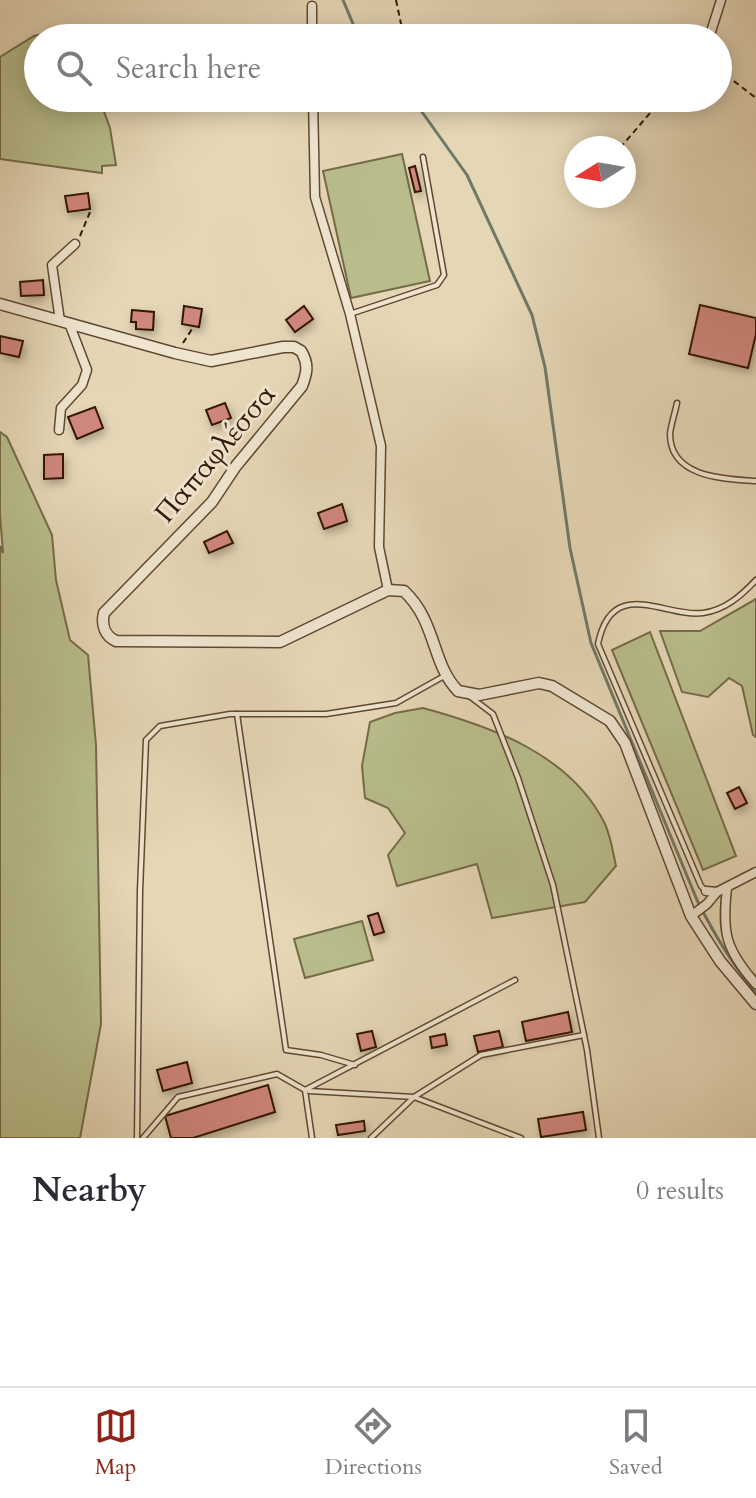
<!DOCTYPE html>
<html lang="en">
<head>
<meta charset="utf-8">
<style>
	body { margin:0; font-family:Cardo,serif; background:#f2f2f3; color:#2b2b33 }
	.compass { position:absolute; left:564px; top:136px; width:72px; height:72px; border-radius:50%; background:#fff; box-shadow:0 4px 20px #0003; rotate:259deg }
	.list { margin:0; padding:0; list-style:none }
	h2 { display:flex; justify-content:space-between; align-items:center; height:104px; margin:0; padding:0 32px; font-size:34px }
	h2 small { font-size:26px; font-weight:400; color:#7c7c81 }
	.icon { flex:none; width:44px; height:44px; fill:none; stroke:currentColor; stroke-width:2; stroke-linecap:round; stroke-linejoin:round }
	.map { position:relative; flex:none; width:756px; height:1138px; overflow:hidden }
	.search { position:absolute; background:#fff; box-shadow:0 4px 20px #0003; left:24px; right:24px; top:24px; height:88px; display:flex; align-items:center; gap:20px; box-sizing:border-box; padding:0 28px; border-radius:44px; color:#7c7c81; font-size:30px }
	.sheet { height:248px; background:#fff }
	nav { display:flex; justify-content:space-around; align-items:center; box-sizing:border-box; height:112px; border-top:2px solid #e1e1e2; background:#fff; font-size:22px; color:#7c7c81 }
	nav a { display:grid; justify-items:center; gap:4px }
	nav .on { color:#8f2418 }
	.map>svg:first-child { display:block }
</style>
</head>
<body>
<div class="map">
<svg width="756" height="1138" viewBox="0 0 756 1138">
	<defs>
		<filter id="shadow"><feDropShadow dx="2.5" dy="4.5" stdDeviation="4" flood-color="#0004"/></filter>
	</defs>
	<rect width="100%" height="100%" fill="#e5d6b5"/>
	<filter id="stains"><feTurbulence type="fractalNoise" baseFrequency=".0025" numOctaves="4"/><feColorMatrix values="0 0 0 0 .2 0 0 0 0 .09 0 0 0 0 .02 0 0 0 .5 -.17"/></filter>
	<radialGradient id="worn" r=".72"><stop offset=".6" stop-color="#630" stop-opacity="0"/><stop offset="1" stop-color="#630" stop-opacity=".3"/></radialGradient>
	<g fill="#b8bd8b" stroke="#766b48" stroke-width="2">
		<path d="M63 30 77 31 82 38H38V98H99L110 128 116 165 102 166V173L0 159V57L34 36Z"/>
		<path d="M402 154 430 281 351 298 323 171Z"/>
		<path d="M0 432 7 437 52 535 56 580 70 640 88 655 96 745 101 1024 80 1138H0V546L3 553 0 515Z"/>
		<path d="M756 599V737L753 735 742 686 729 678 708 697 682 692 660 631H700Z"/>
		<path d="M650 632 736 856 703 870 612 650Z"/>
		<path d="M423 708C493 727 571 755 605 824 611 837 613 853 616 866L585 902 492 918 477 864 397 886 388 855 405 833 388 808 365 798 362 766 370 722 395 713Z"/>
		<path d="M362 921 373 960 305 978 294 939Z"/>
	</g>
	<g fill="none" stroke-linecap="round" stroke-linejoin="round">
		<g stroke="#6f796a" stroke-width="3">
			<path d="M343 0 359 38"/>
			<path d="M412 98 467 175 532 315 545 367 570 548 591 643 697 900C713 932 732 965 756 992"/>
		</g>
	</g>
	<g fill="#cf867c" stroke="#351905" stroke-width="2" filter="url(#shadow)">
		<path d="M415 166 421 191 415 192 409 168Z"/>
		<path d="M88 193 90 209 68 212 65 196Z"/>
		<path d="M43 280 44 295 21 296 20 282Z"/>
		<path d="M700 305 756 318V334L748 368 689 354Z"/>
		<path d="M184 306 202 309 199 327 182 324Z"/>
		<path d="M304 306 313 319 295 332 286 320Z"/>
		<path d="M132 310 154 312 153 330 136 329V322H131Z"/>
		<path d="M0 336 23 341 19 357 0 353Z"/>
		<path d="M225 403 231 418 212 425 206 410Z"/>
		<path d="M95 407 103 428 77 439 68 417Z"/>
		<path d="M63 454V478L44 479V455Z"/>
		<path d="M342 504 347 521 324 529 318 513Z"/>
		<path d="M227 531 233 543 209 553 204 542Z"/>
		<path d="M739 787 747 803 735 809 727 793Z"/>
		<path d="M378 913 384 932 374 935 368 916Z"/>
		<path d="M568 1012 572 1032 526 1041 522 1022Z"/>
		<path d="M372 1031 376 1047 361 1051 357 1034Z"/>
		<path d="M499 1031 503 1047 478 1052 474 1036Z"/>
		<path d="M445 1034 447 1045 432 1048 430 1037Z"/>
		<path d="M187 1062 192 1083 163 1091 157 1070Z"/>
		<path d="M268 1085 275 1112 193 1138H171L165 1116Z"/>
		<path d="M583 1112 586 1130 541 1137 538 1119Z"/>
		<path d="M364 1121 365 1131 338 1135 336 1125Z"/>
	</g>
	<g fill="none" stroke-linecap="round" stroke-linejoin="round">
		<defs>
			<g id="service">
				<path d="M350 314 437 285 444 275 423 157"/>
				<path d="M677 403C675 413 671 424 670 434 670 478 725 479 756 481"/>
				<path d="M468 695 493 714 518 778 553 885 587 1050 599 1138"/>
				<path d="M237 714 286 1050 321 1055 355 1065"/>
				<path d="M706 891 701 886 598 644C612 575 665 618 703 613 725 610 741 596 756 580"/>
				<path d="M305 1090 515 980"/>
				<path d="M309 1091 414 1097 521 1138"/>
				<path d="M137 1138 140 891 146 740 160 726 230 714H326L396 703 446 675"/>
				<path d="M143 1138 178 1097 277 1074 305 1090 312 1138"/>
				<path d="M371 1138 414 1097 481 1055 584 1035"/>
			</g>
			<g id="minor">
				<path d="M312 6V38"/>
				<path d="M709 38 721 0"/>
				<path d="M313 98 315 197 350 314 381 446 379 547 388 590"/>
				<path d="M60 321 52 265 75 244"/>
				<path d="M59 430 61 408 82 385 87 370 69 323"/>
				<path d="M727 888C722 932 725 949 756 984"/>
				<path d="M706 891 717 892 756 872"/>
				<path d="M691 916 707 904 717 892"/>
			</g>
			<path id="tertiary" d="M0 304 175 353 211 361 283 347H294L301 351C309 364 307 373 302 386L236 466 212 502 104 613C101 625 105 636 116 641L280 642 388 590 404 591C437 622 431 663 458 691L479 695 539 683 552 686 610 721 625 743 691 916 720 961 756 1004"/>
		</defs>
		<use href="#service" stroke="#614831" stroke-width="7"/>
		<use href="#minor" stroke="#614831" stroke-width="11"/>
		<use href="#tertiary" stroke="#614831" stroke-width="13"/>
		<g stroke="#351905" stroke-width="2" stroke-dasharray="6 4" stroke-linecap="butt">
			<path d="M396 0 404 38"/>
			<path d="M718 69 756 98"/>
			<path d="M453 98 465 111"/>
			<path d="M620 148 663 98"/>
			<path d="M80 236 90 212"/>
			<path d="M183 343 192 329"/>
		</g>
		<use href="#service" stroke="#eee4cf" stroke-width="4"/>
		<use href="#minor" stroke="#eee4cf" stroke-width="8"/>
		<use href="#tertiary" stroke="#eee4cf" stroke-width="10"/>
	</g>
	<g text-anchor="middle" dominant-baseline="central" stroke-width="6" stroke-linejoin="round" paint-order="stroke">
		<g font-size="28" fill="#351905" stroke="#eee4cf">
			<text transform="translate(215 454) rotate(-50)">Παπαφλέσσα</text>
		</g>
	</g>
	<rect width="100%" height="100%" filter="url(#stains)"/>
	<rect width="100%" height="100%" fill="url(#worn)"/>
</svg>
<svg class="compass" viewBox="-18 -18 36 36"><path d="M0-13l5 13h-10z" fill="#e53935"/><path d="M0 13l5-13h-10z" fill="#7c7c81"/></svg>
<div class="search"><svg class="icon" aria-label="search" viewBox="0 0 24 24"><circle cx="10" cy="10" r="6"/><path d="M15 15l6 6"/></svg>Search here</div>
</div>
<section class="sheet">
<h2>Nearby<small>0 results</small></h2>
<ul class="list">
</ul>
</section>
<nav>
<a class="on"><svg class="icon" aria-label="map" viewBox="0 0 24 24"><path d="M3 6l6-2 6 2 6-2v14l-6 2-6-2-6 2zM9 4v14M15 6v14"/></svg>Map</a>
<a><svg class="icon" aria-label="directions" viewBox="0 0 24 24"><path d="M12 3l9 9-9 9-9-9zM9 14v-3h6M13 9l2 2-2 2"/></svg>Directions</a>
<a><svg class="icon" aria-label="saved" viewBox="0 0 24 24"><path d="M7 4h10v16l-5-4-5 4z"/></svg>Saved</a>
</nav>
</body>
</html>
